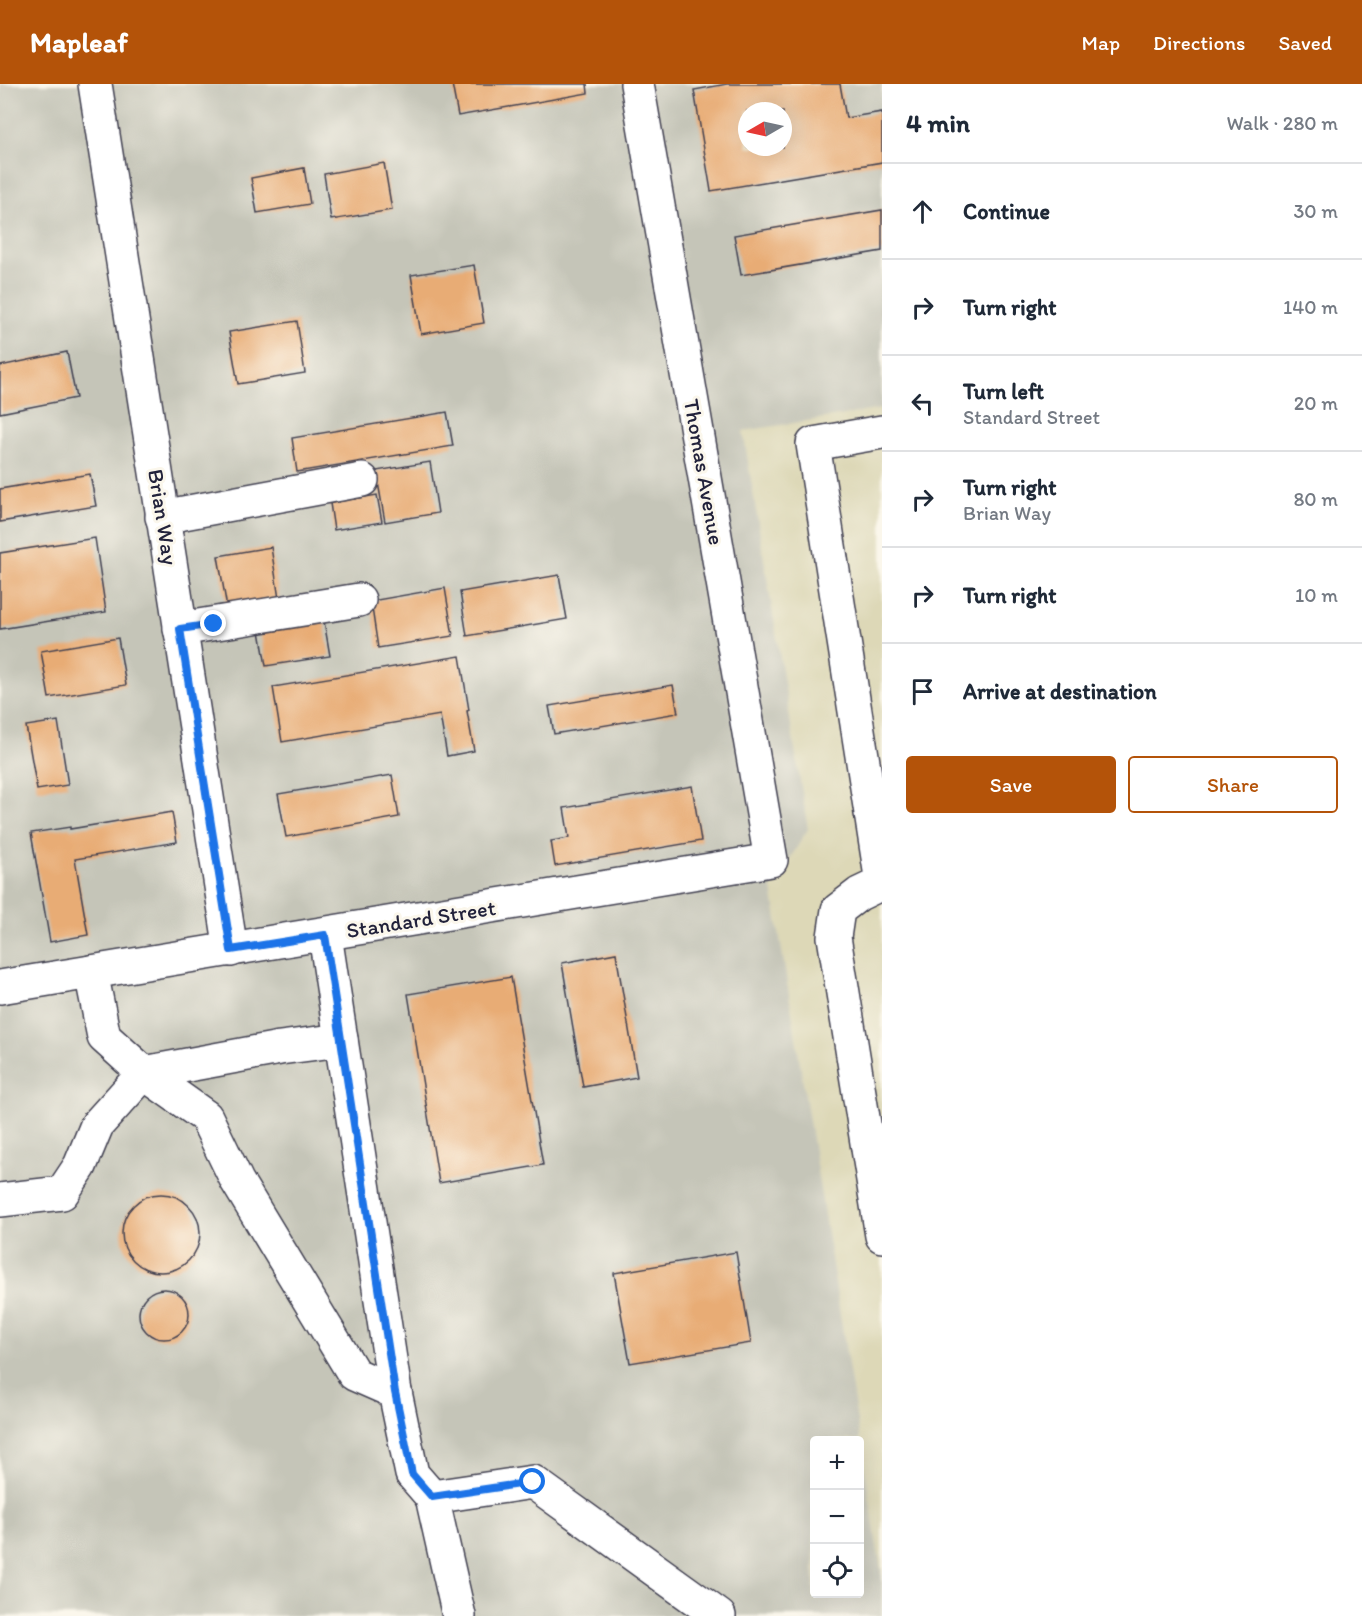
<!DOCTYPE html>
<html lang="en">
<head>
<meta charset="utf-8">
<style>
	body { margin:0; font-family:Itim,sans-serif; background:#f6f6f7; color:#1f2937 }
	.controls { position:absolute; right:18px; bottom:18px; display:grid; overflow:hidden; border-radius:6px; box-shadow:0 6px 24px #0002 }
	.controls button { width:54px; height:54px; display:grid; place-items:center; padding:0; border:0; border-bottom:2px solid #e0e1e3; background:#fff; color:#1f2937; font:30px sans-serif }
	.compass { position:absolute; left:738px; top:18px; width:54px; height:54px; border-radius:50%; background:#fff; box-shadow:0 6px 24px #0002; rotate:261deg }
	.stop { position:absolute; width:18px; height:18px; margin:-14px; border:4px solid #1a73e8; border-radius:50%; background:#fff }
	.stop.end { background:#1a73e8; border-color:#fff; box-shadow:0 2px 6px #0008 }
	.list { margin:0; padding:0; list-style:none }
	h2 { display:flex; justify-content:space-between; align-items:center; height:78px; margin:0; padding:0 24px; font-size:26px }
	h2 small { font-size:20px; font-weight:400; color:#747a83 }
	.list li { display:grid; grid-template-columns:39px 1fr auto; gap:18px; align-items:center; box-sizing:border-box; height:96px; padding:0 24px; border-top:2px solid #e0e1e3 }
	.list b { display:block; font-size:22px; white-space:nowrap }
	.list p { margin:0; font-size:20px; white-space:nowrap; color:#747a83 }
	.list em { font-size:20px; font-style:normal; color:#747a83 }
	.actions { display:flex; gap:12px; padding:18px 24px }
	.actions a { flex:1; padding:14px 0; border:2px solid #b45309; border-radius:6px; text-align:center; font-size:21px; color:#b45309 }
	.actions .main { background:#b45309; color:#fff }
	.icon { flex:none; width:33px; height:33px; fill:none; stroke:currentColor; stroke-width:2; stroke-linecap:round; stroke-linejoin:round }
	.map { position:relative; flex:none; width:882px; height:1532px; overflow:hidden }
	header { display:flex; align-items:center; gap:36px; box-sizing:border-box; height:84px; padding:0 30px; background:#b45309; color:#fff }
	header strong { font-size:28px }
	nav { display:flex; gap:33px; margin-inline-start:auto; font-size:21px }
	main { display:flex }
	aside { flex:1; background:#fff }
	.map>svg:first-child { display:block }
</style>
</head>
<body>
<header>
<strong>Mapleaf</strong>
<nav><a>Map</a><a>Directions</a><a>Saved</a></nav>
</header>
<main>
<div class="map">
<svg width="882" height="1532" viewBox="0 0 882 1532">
	<rect width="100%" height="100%" fill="#fbf7ec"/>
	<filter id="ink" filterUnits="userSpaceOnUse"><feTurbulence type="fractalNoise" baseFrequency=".0167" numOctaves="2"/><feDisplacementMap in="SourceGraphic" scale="12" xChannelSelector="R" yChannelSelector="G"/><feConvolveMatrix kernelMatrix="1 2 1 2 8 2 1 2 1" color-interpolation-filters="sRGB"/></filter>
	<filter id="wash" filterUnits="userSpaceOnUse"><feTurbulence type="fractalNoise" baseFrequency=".008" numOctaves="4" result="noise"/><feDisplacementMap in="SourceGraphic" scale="24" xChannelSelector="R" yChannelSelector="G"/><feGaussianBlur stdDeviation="1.35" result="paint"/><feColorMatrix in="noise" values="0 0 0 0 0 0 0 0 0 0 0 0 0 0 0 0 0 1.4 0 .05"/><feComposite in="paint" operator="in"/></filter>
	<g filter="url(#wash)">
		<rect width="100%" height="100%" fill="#ece5c7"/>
		<path fill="#ddd8b7" d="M882 325V1493L772 804 808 745 742 346Z"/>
		<path fill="#c5c5b8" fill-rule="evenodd" d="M0 0H882V325L743 347 808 745 772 804 882 1493V1532H0ZM747 27H783V63H747ZM814 1356H860V1510H814Z"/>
		<g id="blocks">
			<g fill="#e8ac75" fill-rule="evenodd">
				<path d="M452 0H587L588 9 458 32Z"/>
				<path d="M727 0H840L846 34 882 28V78L711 107 694 6ZM747 27H783V63H747Z"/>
				<path d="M384 79 392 126 331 136 324 90Z"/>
				<path d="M304 84 310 120 257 129 251 94Z"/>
				<path d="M882 126V167L741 191 734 151Z"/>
				<path d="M474 181 484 239 421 250 411 191Z"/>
				<path d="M297 237 305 289 238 300 229 248Z"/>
				<path d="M67 268 76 314 0 329V282Z"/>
				<path d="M447 328 453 362 297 388 292 354Z"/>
				<path d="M430 378 438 429 385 438 376 387Z"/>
				<path d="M90 390 96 422 0 438V405Z"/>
				<path d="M377 411 382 438 334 446 330 419Z"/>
				<path d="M95 454 106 528 0 545V469Z"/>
				<path d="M271 463 279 515 227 524 218 472Z"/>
				<path d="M559 491 567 535 467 552 460 508Z"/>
				<path d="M445 504 453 552 378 564 371 517Z"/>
				<path d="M324 537 330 572 266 582 260 547Z"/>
				<path d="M118 554 126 601 49 614 41 567Z"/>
				<path d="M460 572 469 626 467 627 474 667 447 672 440 631 282 658 273 603Z"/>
				<path d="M673 601 678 629 554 650 549 622Z"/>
				<path d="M58 637 68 701 37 706 26 642Z"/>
				<path d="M392 691 399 733 286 753 278 710Z"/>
				<path d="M692 702 701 757 555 782 551 757 569 754 564 724Z"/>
				<path d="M172 728 177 758 75 775 88 851 50 858 31 749 70 743V745Z"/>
				<path d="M616 869 637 993 583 1003 562 879Z"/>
				<path d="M511 893 543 1081 439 1099 408 910Z"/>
				<circle cx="161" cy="1149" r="39"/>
				<path d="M736 1168 751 1259 630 1279 614 1189Z"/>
				<circle cx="164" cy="1230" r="25"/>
			</g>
		</g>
	</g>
	<g filter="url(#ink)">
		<use href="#blocks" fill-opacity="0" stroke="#403f50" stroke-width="1.5"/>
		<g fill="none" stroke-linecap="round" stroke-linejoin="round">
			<defs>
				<g id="minor">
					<path d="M95 0 231 866"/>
					<path d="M882 348 813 360 882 799 859 810 838 826 834 853 882 1152"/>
					<path d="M162 433 362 396"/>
					<path d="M180 545 359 516"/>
					<path d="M325 851 395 1308 412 1390 432 1413 533 1398 719 1532"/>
					<path d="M91 888 104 953 144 989 206 1033 237 1097 354 1290 395 1308"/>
					<path d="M0 903 771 776 637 0"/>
					<path d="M0 1116 62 1109 80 1082 97 1041 144 989 280 964 341 956"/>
					<path d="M432 1413 459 1532"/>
				</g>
			</defs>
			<use href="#minor" stroke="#403f50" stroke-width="36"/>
			<use href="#minor" stroke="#fff" stroke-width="33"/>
		</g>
	</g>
	<g fill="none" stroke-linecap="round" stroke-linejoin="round" filter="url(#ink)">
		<path stroke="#1a73e8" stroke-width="8" d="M214 540 180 545 231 866 325 851 395 1308 412 1390 432 1413 533 1398"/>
	</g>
	<g text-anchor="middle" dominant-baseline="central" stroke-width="6" stroke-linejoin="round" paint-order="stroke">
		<g font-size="22" fill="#22223b" stroke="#fbf7ec">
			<text transform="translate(704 388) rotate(80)">Thomas Avenue</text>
			<text transform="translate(163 433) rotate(81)">Brian Way</text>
			<text transform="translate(421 835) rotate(-9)">Standard Street</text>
		</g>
	</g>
</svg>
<div class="controls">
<button>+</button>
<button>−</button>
<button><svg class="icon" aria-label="locate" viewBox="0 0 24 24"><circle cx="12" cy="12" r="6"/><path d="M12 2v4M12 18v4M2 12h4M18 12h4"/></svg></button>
</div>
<svg class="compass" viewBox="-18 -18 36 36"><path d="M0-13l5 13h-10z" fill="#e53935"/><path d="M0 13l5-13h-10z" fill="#747a83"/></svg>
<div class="stop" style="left:533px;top:1398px"></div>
<div class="stop end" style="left:214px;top:540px"></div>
</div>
<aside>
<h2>4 min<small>Walk · 280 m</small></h2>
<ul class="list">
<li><svg class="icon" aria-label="ahead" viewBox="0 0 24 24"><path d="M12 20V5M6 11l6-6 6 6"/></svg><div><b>Continue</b></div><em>30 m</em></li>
<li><svg class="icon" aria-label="right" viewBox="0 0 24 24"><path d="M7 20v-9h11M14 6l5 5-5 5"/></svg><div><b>Turn right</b></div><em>140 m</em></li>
<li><svg class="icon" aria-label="left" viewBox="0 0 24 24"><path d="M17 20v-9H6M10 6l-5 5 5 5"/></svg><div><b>Turn left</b><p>Standard Street</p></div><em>20 m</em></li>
<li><svg class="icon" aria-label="right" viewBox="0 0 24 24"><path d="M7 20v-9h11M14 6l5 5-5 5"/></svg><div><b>Turn right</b><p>Brian Way</p></div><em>80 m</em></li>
<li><svg class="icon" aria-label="right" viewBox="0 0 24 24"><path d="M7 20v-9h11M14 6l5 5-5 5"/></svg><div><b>Turn right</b></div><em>10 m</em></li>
<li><svg class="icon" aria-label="arrive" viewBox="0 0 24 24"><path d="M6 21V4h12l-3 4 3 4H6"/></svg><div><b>Arrive at destination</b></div></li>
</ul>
<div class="actions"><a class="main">Save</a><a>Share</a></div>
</aside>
</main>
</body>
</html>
